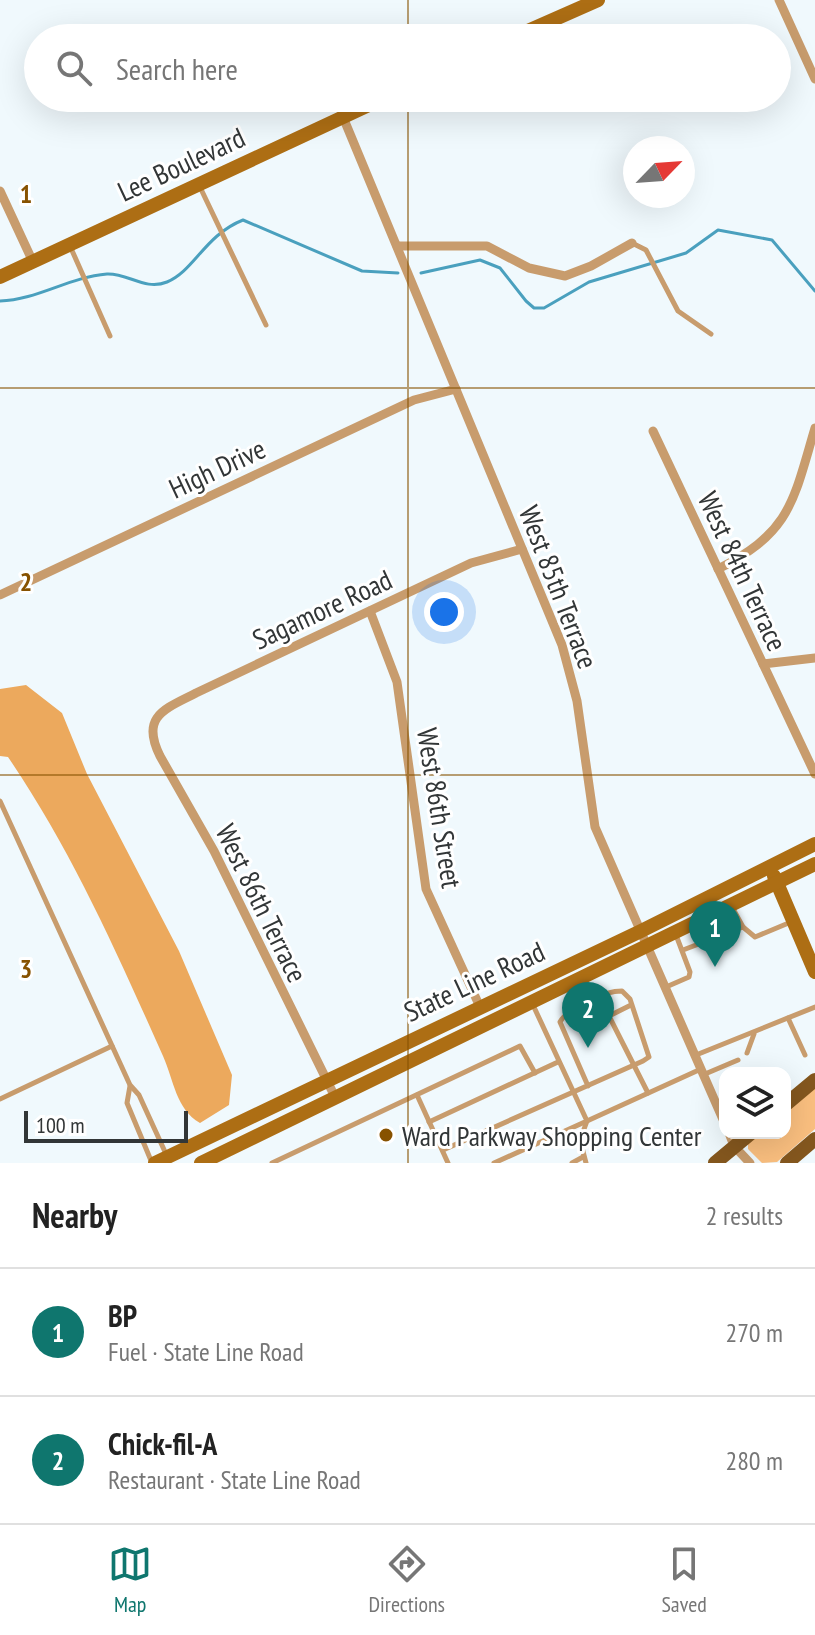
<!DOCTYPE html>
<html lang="en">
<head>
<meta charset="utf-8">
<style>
	body { margin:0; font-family:"PT Sans Narrow",sans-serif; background:#f6f6f6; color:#222 }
	.controls { position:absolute; right:24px; bottom:24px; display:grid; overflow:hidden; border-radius:16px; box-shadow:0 8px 32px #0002 }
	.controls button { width:72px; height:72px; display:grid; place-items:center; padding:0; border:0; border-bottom:2px solid #e0e0e0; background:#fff; color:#222; font:40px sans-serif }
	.compass { position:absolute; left:623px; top:136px; width:72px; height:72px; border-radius:50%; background:#fff; box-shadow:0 8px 32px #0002; rotate:65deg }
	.scale { position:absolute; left:24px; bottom:20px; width:164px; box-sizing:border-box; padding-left:8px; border:4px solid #323637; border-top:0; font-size:22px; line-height:28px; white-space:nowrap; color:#323637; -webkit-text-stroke:6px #fff; paint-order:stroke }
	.you { position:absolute; left:444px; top:612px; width:28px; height:28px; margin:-20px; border:6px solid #fff; border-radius:50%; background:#1a73e8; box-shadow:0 0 0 12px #1a73e833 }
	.badge { display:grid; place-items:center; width:52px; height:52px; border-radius:50%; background:#0f766e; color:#fff; font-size:26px; font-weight:700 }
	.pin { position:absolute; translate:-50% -66px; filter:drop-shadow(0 2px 4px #0008) }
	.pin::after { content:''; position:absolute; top:42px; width:28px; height:24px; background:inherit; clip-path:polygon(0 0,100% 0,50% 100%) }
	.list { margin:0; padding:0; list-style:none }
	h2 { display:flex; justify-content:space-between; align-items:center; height:104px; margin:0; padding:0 32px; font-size:34px }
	h2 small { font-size:26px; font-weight:400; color:#767676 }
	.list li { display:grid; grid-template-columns:52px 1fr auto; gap:24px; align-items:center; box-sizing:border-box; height:128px; padding:0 32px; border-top:2px solid #e0e0e0 }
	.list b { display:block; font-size:30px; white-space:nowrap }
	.list p { margin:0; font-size:26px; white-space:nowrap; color:#767676 }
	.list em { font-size:26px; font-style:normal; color:#767676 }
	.icon { flex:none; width:44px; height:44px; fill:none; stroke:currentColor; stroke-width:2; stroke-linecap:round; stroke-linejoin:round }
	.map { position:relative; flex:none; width:815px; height:1163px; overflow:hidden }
	.search { position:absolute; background:#fff; box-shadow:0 8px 32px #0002; left:24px; right:24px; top:24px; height:88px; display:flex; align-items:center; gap:20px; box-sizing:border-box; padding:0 28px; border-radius:44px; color:#767676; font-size:30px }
	.sheet { height:360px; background:#fff }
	nav { display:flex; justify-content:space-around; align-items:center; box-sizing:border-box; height:112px; border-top:2px solid #e0e0e0; background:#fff; font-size:22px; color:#767676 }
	nav a { display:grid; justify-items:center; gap:4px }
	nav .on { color:#0f766e }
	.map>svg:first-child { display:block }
</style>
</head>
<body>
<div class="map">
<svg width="815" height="1163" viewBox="0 0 815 1163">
	<rect width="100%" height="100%" fill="#f0f9fd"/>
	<path fill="#fabf7f" d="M815 1086V1129L777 1162 762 1163 748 1149V1143L758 1133H785V1111Z"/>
	<path fill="#eca95d" d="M26 685 62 713 87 774 179 951 232 1075 229 1105 200 1123C176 1109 174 1081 163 1056 117 953 72 851 8 757L0 756V689Z"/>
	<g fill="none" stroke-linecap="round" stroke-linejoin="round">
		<g stroke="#4aa0be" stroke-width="3">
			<path d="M421 273 480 260 500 268 526 301 534 308H544L589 282 686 253 718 230 772 240 815 291"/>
			<path d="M0 301C37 300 69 277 107 274 128 273 145 291 167 282 194 271 205 235 243 220L362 271 398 273"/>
		</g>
		<g stroke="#c89c6d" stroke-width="5">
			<path d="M199 185 266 325"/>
			<path d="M632 243 646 250 678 311 711 334"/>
			<path d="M70 246 110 336"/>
			<path d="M0 801 130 1085 139 1095 166 1154"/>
			<path d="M743 927 755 937 791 922"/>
			<path d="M683 950 743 927 732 907"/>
			<path d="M666 987 689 977 690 972 676 935"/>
			<path d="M631 1005 609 1016 648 1093"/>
			<path d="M788 1018 805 1055"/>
			<path d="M747 1053 754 1034"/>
			<path d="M696 1055 815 1007"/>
			<path d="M705 1074 738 1060"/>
			<path d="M130 1086 127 1103 152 1163"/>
			<path d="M417 1095 448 1163"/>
			<path d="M0 1099 112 1046"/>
			<path d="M429 1122 558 1062"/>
			<path d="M443 1150 643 1061 649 1057 630 999 622 991C605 991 569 1006 560 1022L588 1086"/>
			<path d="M272 1163 520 1046 535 1073"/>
			<path d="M494 1163 587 1121 533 1005"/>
			<path d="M572 1163 583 1157"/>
			<path d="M586 1163 580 1140 587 1121 701 1069"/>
		</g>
		<g stroke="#c89c6d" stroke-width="9">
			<path d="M779 0 815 79"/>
			<path d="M343 117 562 645 577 701 595 827 725 1124"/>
			<path d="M0 191 33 262"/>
			<path d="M397 246H487L529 268 565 276 591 266 632 243"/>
			<path d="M653 431 815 774"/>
			<path d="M718 569C791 532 793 502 815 428"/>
			<path d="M0 595 414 400 456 389"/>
			<path d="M370 611 397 682 426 889 480 1007"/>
			<path d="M763 664 815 658"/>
			<path d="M335 1097 214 851 160 756C140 716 165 709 196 693L471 563 522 549"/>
			<path d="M729 1133 734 1146 750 1163"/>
		</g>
		<g stroke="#ad6e14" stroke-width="14">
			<path d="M512 38 598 0"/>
			<path d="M0 277 384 98"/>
			<path d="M774 876 815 972"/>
			<path d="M155 1163 641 931 815 844"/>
			<path d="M201 1163 815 864"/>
		</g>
		<g stroke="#84571e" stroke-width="14">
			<path d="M785 1105 815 1080"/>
			<path d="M715 1163 751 1133"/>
			<path d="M787 1163 815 1139"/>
		</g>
	</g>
	<path fill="none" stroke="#875200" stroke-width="2" stroke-opacity="0.55" d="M408 0V38M408 98V1163M0 388H815M0 775H815"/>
	<circle fill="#875200" stroke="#fff" stroke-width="3" cx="386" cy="1135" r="8"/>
	<g text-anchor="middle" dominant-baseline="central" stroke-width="6" stroke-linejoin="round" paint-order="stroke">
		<g font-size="28" fill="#323637" stroke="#fff">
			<text transform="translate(181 164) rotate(-25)">Lee Boulevard</text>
			<text transform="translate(217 468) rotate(-25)">High Drive</text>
			<text transform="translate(743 571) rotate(65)">West 84th Terrace</text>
			<text transform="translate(559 587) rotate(69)">West 85th Terrace</text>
			<text transform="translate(322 609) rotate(-25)">Sagamore Road</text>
			<text transform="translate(440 808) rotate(81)">West 86th Street</text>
			<text transform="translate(262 903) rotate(64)">West 86th Terrace</text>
			<text transform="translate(474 981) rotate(-25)">State Line Road</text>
		</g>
		<g font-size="28" fill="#323637" stroke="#fff" text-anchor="start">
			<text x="402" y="1135">Ward Parkway Shopping Center</text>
		</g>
	</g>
	<g font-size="26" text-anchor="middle" font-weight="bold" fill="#875200" stroke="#fff" stroke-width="6" stroke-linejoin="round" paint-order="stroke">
		<text x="26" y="203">1</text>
		<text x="26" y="591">2</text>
		<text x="26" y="978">3</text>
	</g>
</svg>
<div class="controls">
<button><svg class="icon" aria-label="layers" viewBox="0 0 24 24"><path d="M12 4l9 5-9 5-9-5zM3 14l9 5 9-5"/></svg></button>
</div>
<svg class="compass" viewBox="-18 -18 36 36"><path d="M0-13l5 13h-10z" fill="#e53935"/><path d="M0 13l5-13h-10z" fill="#767676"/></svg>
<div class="scale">100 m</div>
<div class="you"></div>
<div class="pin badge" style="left:715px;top:967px">1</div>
<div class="pin badge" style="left:588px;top:1048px">2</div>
<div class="search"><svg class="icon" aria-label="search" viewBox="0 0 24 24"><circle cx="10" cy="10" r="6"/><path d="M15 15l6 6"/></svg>Search here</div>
</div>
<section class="sheet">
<h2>Nearby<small>2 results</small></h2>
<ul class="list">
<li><span class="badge">1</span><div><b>BP</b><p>Fuel · State Line Road</p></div><em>270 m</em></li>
<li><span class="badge">2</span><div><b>Chick-fil-A</b><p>Restaurant · State Line Road</p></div><em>280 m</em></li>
</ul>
</section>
<nav>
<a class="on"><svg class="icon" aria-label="map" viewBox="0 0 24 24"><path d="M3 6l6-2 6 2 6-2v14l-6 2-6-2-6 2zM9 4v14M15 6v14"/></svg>Map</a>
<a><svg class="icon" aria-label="directions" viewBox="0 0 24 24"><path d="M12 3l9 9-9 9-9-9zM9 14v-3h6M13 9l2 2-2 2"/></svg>Directions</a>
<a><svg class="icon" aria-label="saved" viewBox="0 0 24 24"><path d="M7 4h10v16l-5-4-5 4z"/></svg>Saved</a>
</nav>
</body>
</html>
